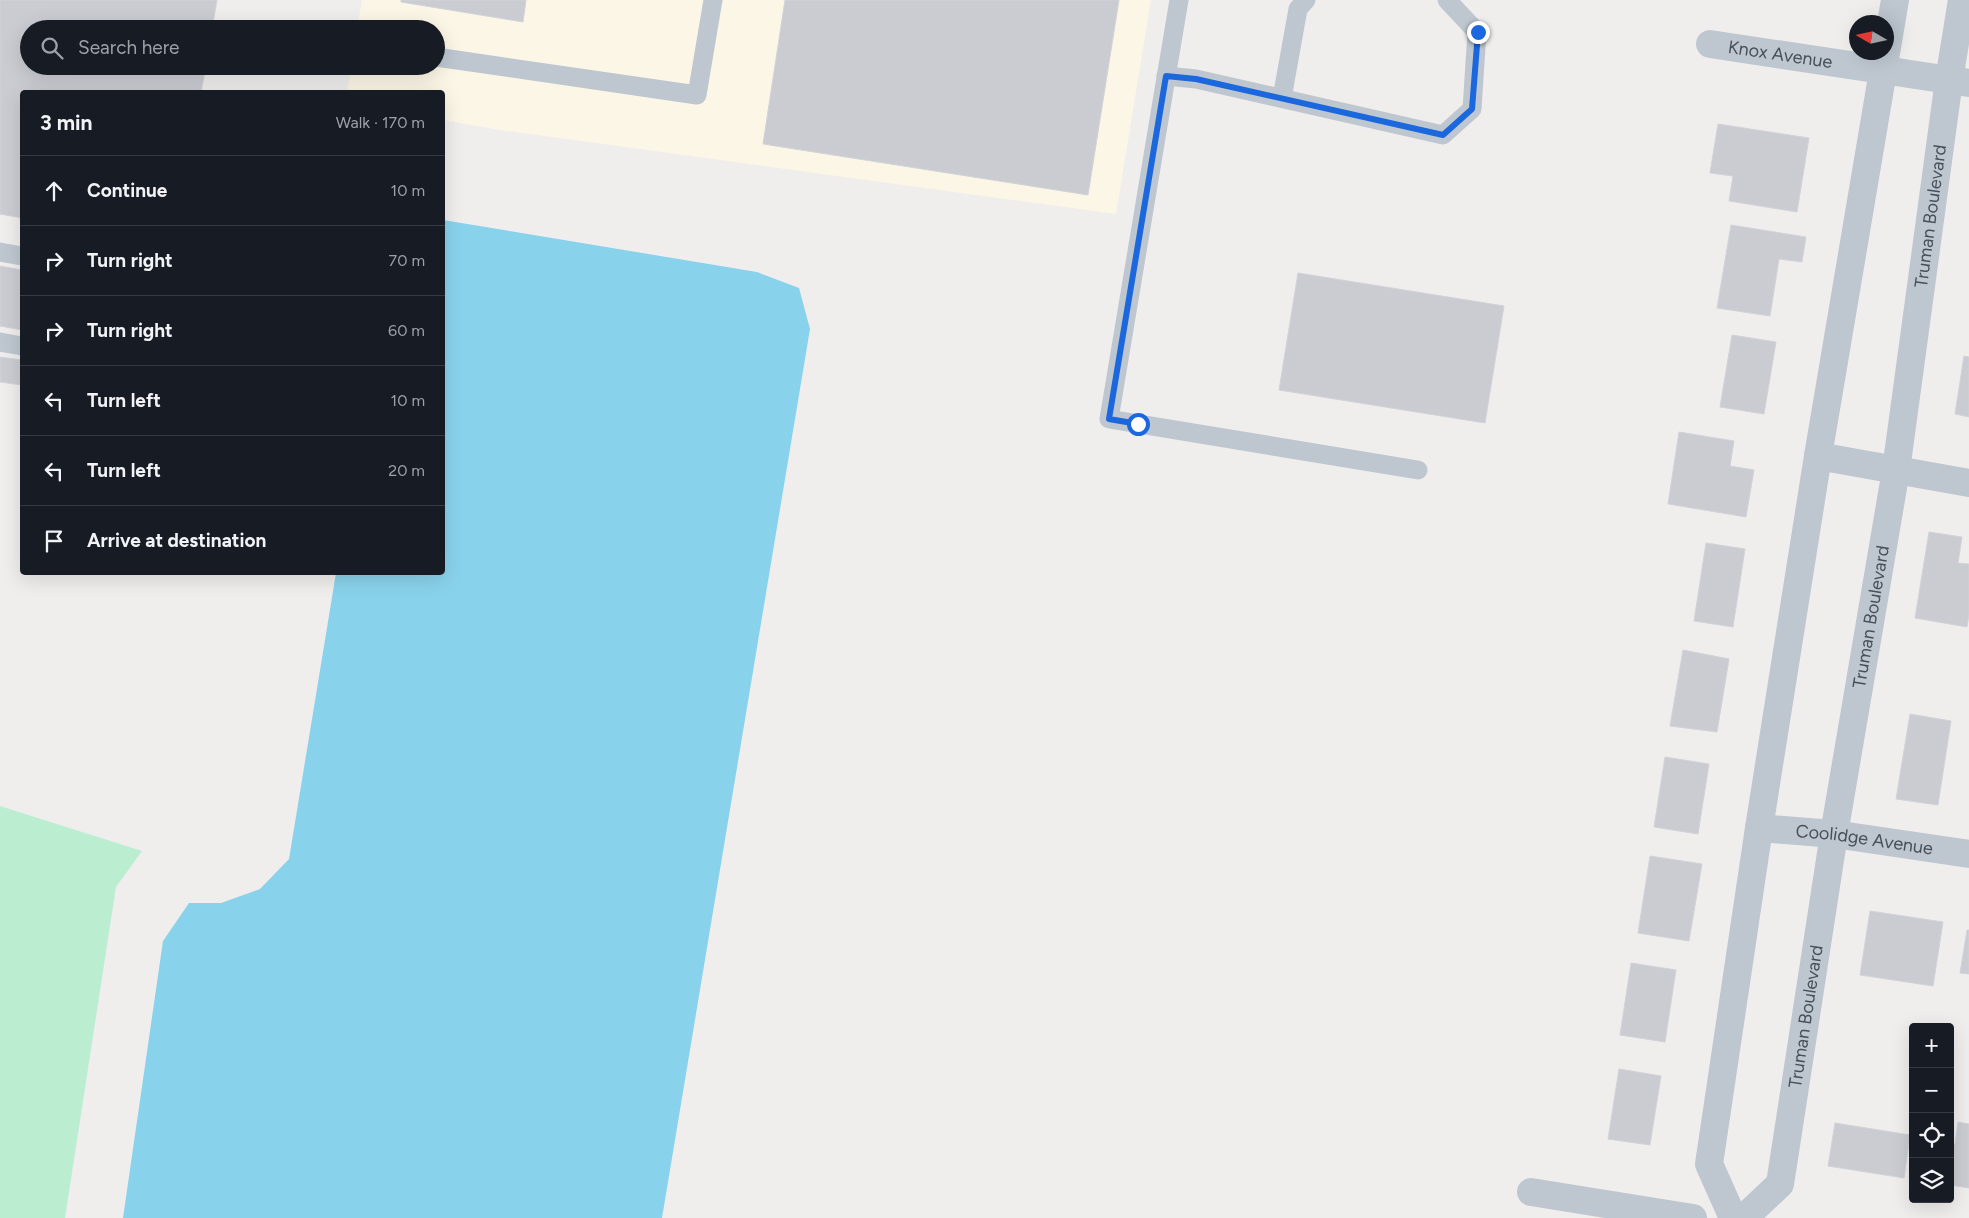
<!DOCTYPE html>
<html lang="en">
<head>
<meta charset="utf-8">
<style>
	body { margin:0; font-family:Figtree,sans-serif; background:#242831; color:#f1f3f6 }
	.controls { position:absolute; right:15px; bottom:15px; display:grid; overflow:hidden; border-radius:5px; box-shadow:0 5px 20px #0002 }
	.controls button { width:45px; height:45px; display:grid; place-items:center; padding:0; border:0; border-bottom:1px solid #363941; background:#171b24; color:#f1f3f6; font:25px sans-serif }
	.compass { position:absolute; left:1849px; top:15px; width:45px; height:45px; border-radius:50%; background:#171b24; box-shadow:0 5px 20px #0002; rotate:279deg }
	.stop { position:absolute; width:15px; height:15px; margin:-11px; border:4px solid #1b67dd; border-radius:50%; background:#fff }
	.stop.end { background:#1b67dd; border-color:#fff; box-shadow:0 1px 5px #0008 }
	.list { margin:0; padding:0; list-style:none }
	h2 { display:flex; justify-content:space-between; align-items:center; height:65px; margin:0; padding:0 20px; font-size:21px }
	h2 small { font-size:16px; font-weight:400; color:#9ea1a6 }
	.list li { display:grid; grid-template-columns:32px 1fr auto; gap:15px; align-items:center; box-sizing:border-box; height:70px; padding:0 20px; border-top:1px solid #363941 }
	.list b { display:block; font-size:19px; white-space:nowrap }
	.list em { font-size:16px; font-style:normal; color:#9ea1a6 }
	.icon { flex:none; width:28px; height:28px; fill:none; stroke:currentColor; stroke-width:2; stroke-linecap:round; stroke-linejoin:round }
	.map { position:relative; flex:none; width:1969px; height:1218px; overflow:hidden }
	.search { position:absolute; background:#171b24; box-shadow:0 5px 20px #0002; left:20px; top:20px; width:425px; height:55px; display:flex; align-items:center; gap:12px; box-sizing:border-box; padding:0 18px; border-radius:28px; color:#9ea1a6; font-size:19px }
	.panel { position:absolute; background:#171b24; box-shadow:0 5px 20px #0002; left:20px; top:90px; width:425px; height:485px; border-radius:5px }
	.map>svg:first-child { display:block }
</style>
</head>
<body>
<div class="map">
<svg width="1969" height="1218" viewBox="0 0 1969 1218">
	<rect width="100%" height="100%" fill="#f0eded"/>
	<path fill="#fbf6e6" d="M362 0H1151L1116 214 500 130 443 120 442 92H347L351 66H436V29H357Z"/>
	<path fill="#bbeed1" d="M0 806 142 851 116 887 65 1218H0Z"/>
	<path fill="#89d2eb" d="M443 220 757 272 799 288 810 329 662 1218H123L163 941 189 903H221L260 889 289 859 336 573 442 572Z"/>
	<g fill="#caccd2" stroke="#d1d3d9">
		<path d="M0 0H217L212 29H29V66H206L201 92H22V218L0 214Z"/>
		<path d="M401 0H526L523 22 401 2Z"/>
		<path d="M785 0H1119L1088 195 763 144Z"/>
		<path d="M1718 124 1809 138 1797 212 1729 201 1733 176 1710 173Z"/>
		<path d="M1731 225 1806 237 1802 262 1779 259 1770 316 1717 308Z"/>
		<path d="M0 266 22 270V330L0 326Z"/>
		<path d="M1298 273 1504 306 1485 423 1279 390Z"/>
		<path d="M1732 335 1776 342 1764 414 1720 407Z"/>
		<path d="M1964 356 1969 357V417L1955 414Z"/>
		<path d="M0 357 22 360V385L0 382Z"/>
		<path d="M1679 432 1734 441 1730 466 1754 470 1746 517 1668 504Z"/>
		<path d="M1929 532 1962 537 1958 563 1969 564V615L1967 627 1915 618Z"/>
		<path d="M1706 543 1745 549 1733 627 1694 621Z"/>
		<path d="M1683 650 1729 659 1717 732 1670 726Z"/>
		<path d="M1910 714 1951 721 1938 805 1896 799Z"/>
		<path d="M1665 757 1709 764 1698 834 1654 827Z"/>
		<path d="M1650 856 1702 864 1689 941 1638 933Z"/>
		<path d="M1870 911 1943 922 1933 986 1860 975Z"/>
		<path d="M1967 930H1969V974L1960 973Z"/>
		<path d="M1631 963 1676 970 1665 1042 1620 1035Z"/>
		<path d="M1619 1069 1661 1076 1650 1145 1608 1139Z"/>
		<path d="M1958 1122 1969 1124V1188L1950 1185V1144H1955Z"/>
		<path d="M1835 1123 1910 1135 1904 1178 1828 1166Z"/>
	</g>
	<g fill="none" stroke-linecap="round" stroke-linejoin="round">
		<g stroke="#bec7d0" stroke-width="19">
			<path d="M1179 0 1109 419 1418 470"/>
			<path d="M436 57 697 95 713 0"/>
			<path d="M1166 76 1196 79 1443 135 1472 109 1477 32 1447 0"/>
			<path d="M1282 98 1298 9 1306 0"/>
			<path d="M0 252 22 256"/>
			<path d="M0 342 22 346"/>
		</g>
		<g stroke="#bec7d0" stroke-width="28">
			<path id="s1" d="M1710 44 1969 83"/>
			<path d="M1818 456 1969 483"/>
			<path id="s2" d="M1759 828 1834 834 1969 854"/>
			<path d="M1531 1192 1693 1218"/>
			<path d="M1733 1218 1709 1164 1759 828 1818 456 1895 0"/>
			<path id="s3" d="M1744 1218 1780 1184 1834 834 1896 470 1949 80 1962 0"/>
		</g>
	</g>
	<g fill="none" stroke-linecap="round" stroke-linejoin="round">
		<path stroke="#1b67dd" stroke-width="6" d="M1138 424 1109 419 1166 76 1196 79 1443 135 1472 109 1478 32"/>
	</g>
	<g text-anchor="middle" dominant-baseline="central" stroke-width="4" stroke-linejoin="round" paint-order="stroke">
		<g font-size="18" fill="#46505a" stroke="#fff">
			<text stroke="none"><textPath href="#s1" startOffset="71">Knox Avenue</textPath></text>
			<text stroke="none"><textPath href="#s3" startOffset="1029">Truman Boulevard</textPath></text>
			<text stroke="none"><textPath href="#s3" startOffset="624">Truman Boulevard</textPath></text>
			<text stroke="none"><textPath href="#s2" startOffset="106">Coolidge Avenue</textPath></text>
			<text stroke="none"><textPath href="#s3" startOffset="219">Truman Boulevard</textPath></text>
		</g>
	</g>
</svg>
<div class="controls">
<button>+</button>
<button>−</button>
<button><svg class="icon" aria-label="locate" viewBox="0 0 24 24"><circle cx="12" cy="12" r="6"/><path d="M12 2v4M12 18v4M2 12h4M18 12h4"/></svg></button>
<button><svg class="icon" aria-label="layers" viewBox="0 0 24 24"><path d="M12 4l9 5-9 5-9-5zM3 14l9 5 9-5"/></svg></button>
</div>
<svg class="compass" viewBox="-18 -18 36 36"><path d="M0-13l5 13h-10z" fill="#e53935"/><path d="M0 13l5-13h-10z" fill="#9ea1a6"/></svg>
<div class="stop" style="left:1138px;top:424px"></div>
<div class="stop end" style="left:1478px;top:32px"></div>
<div class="search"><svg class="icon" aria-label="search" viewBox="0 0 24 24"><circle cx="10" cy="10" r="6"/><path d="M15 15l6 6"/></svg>Search here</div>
<section class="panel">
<h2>3 min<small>Walk · 170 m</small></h2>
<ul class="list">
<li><svg class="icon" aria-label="ahead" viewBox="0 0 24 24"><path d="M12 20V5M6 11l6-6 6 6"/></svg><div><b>Continue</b></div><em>10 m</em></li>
<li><svg class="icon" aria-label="right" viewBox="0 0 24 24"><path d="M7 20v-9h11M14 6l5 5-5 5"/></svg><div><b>Turn right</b></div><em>70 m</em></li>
<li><svg class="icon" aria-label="right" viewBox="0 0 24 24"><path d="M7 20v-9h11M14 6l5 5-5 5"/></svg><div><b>Turn right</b></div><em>60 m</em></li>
<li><svg class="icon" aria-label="left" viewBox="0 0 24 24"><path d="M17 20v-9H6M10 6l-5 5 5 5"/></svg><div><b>Turn left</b></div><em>10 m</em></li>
<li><svg class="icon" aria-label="left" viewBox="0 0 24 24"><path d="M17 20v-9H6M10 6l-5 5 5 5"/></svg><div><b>Turn left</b></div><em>20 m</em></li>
<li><svg class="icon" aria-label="arrive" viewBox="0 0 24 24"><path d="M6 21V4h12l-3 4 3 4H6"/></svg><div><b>Arrive at destination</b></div></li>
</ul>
</section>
</div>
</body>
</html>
